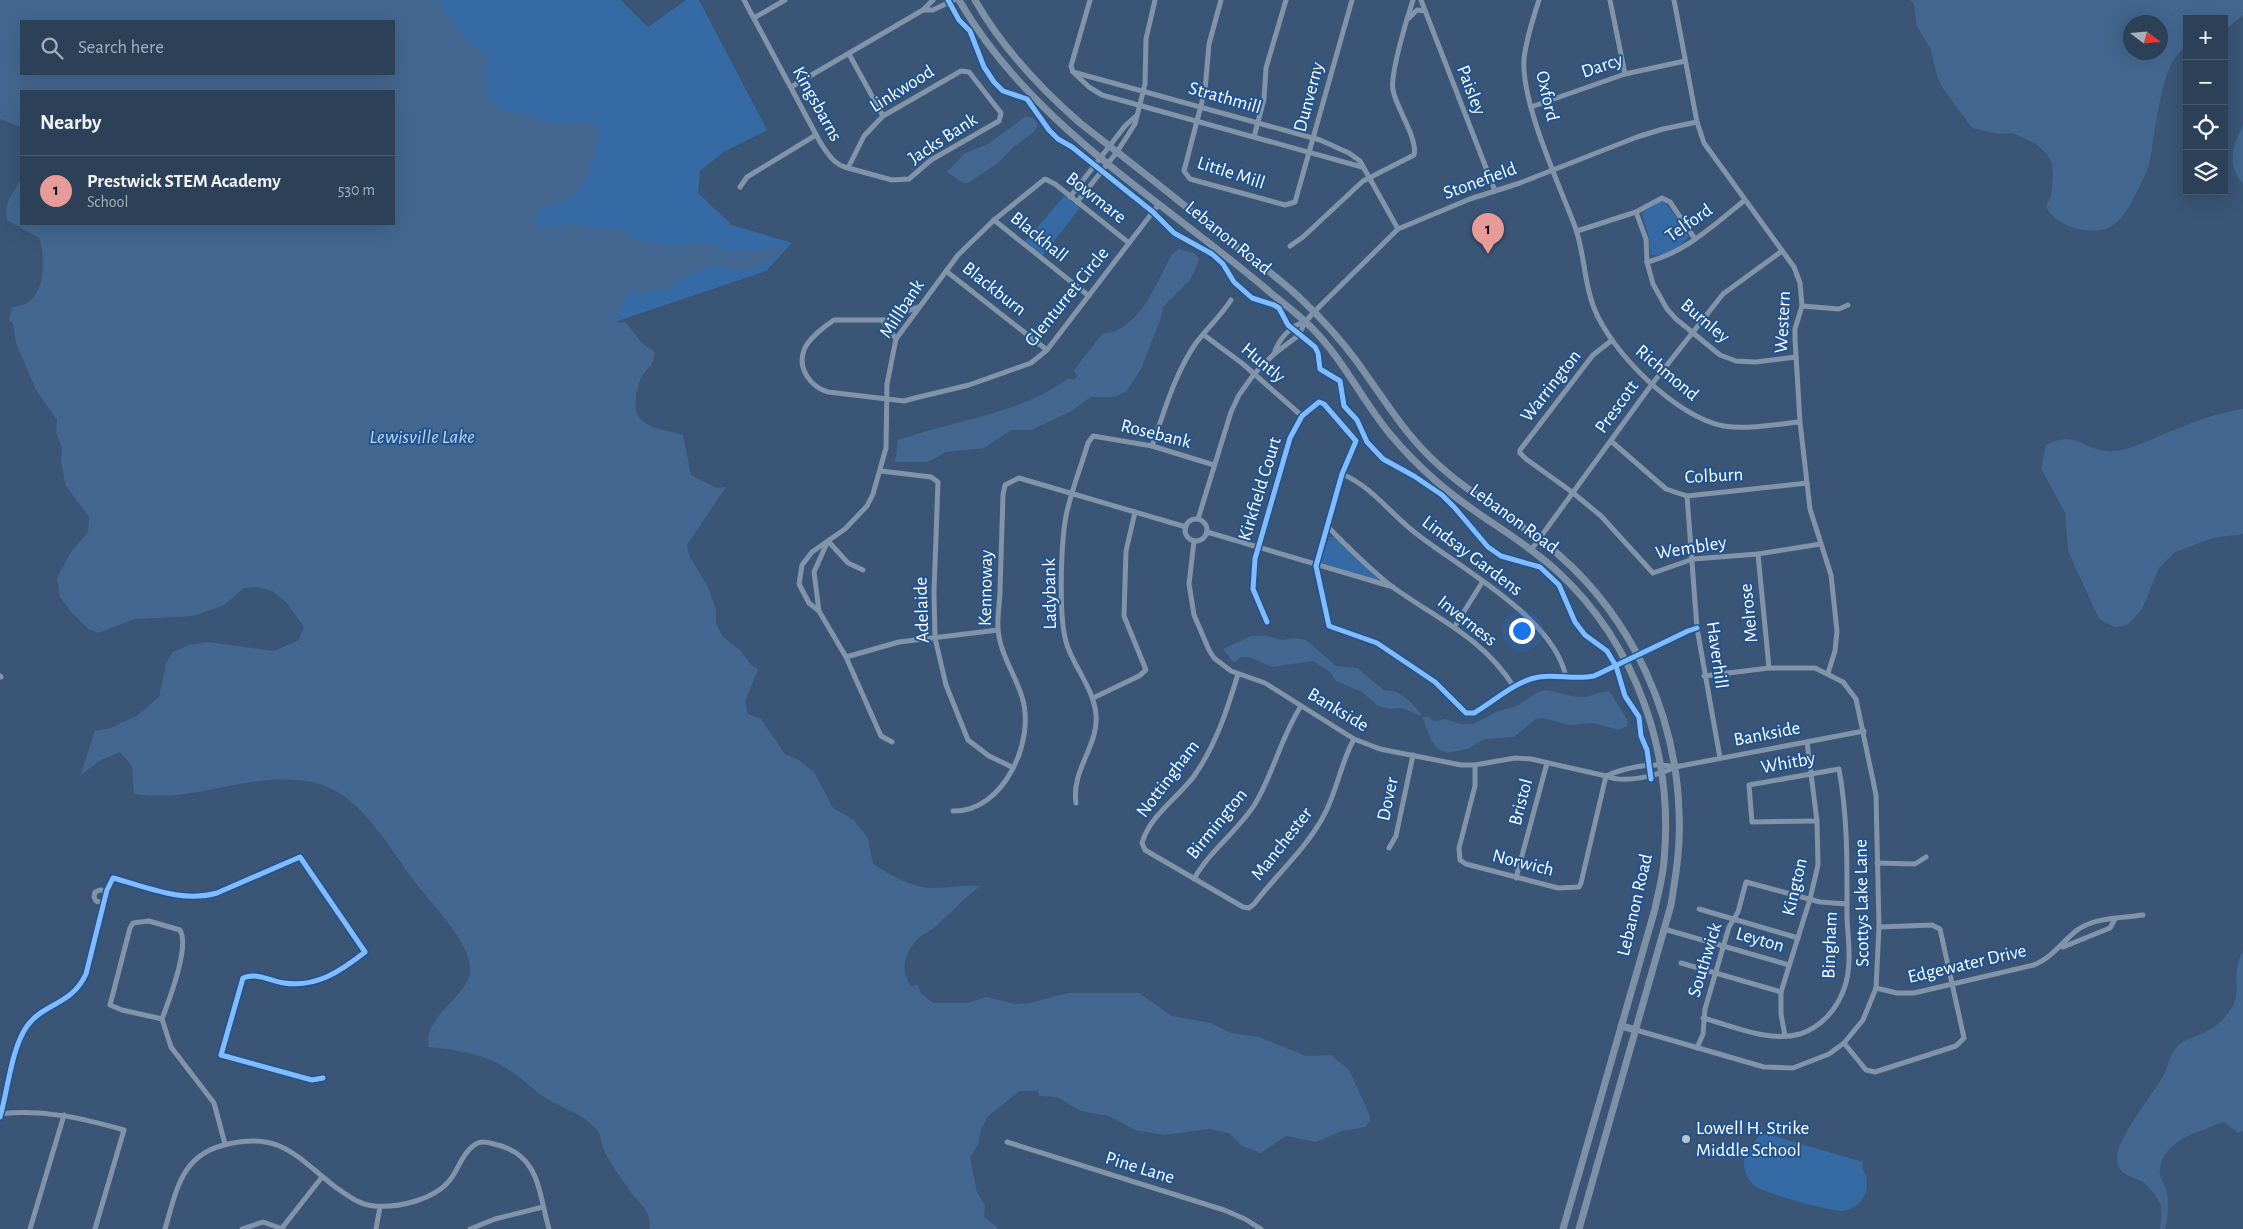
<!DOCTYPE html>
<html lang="en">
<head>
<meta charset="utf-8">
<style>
	body { margin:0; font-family:"Alegreya Sans",sans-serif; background:#34475e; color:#f1f3f6 }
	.controls { position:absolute; right:15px; top:15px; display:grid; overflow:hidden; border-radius:0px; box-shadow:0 5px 20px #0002 }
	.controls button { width:45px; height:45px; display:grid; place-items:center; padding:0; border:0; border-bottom:1px solid #48596e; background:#2c4058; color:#f1f3f6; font:25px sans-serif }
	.compass { position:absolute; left:2123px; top:15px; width:45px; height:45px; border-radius:50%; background:#2c4058; box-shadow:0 5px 20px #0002; rotate:106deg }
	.you { position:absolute; left:1521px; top:630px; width:18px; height:18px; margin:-12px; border:4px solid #fff; border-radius:50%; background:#1a73e8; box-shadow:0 0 0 8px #1a73e833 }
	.badge { display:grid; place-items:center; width:32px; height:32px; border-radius:50%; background:#e69b98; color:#111; font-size:16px; font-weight:700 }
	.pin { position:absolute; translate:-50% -41px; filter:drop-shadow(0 1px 2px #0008) }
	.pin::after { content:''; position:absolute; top:26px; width:18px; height:15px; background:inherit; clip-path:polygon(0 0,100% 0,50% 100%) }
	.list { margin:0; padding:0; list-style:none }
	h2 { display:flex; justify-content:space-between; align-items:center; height:65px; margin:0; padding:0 20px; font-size:21px }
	h2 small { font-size:16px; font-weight:400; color:#a6afba }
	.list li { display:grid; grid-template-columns:32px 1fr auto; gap:15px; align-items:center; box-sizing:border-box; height:70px; padding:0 20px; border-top:1px solid #48596e }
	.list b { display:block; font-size:19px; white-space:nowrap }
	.list p { margin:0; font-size:16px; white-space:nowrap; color:#a6afba }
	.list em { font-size:16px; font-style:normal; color:#a6afba }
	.icon { flex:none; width:28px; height:28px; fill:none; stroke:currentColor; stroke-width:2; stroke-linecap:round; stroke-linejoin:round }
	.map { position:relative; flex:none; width:2243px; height:1229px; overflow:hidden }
	.search { position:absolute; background:#2c4058; box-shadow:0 5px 20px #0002; left:20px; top:20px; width:375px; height:55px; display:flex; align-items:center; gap:12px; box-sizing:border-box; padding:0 18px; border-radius:0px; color:#a6afba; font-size:19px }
	.panel { position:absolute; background:#2c4058; box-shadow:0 5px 20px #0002; left:20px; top:90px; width:375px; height:135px; border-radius:0px }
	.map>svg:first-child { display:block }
</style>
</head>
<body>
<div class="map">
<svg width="2243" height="1229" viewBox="0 0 2243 1229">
	<rect width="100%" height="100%" fill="#3a5576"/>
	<g fill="#356aa5">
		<path d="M304 0H621L648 27 686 0H699L767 130 725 151 700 171 698 193 732 225 792 243 766 271 555 342 394 91V21Z"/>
		<path d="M1064 196 1080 208 1042 256 1025 242Z"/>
		<path d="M1664 201 1687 231 1688 237C1682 247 1662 259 1650 254L1649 238 1642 213 1659 202Z"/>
		<path d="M1329 537H1334L1381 582 1320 562Z"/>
		<path d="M1760 1132 1863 1162C1861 1169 1865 1171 1866 1177 1870 1195 1859 1209 1841 1211 1827 1210 1766 1194 1755 1186 1748 1180 1744 1172 1744 1162 1745 1150 1756 1143 1760 1132Z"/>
	</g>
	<g fill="#436790" fill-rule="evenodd">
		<path d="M0 0H439C448 21 468 46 488 55 488 72 481 97 499 108 506 113 518 111 526 114 537 117 545 124 558 124 574 124 588 116 601 130 596 147 589 182 575 195 563 205 546 204 535 216V223L541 228 572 224 596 229 623 230 635 239 649 243 666 245 711 244 731 254 741 250 755 251 784 246C782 256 752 272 741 271 732 271 727 267 719 265L695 272 663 290 627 295 618 315 611 318 621 323 625 322 642 343 655 352C653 367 650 364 643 375 639 381 637 390 636 397 631 428 659 428 683 435L691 475 717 488 726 487 687 545 690 557 708 587 716 609V624L723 637 740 650 751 665 758 669 745 702 748 714 761 719 785 754 799 760 814 772 833 808 854 820 868 838 873 864C891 875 912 888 934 888 949 888 964 885 980 886 962 900 952 912 936 926 931 931 925 933 920 937 905 950 899 970 911 986L917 985 922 994 933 1003H968L986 997 1015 1004 1030 1003 1068 993H1139L1172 1016 1211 1023 1231 1033 1259 1037 1306 1056 1331 1055 1349 1070 1370 1116V1122L1365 1127 1342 1131 1316 1142 1286 1136 1261 1153 1242 1146 1229 1133 1210 1129 1165 1135 1135 1130 1109 1116 1081 1111 1057 1097 1039 1096 1038 1091H1020L987 1117 981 1130 978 1144 970 1158 977 1192 985 1205 984 1217 999 1229H649C653 1211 636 1201 627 1187 619 1175 609 1162 603 1148 601 1143 601 1135 597 1130 584 1115 566 1109 549 1100 535 1092 523 1079 509 1070 485 1054 457 1050 429 1047 420 1017 475 993 470 966 465 935 430 903 412 878 353 794 337 765 228 786 193 793 169 799 134 794L132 766 120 752 99 761 80 776 95 731 111 728 138 715 159 697 166 663 173 652 189 645 208 642 274 651 299 640 304 627 286 602 272 591 258 587 244 588 224 605 194 616 135 619 98 633 87 628 71 612 60 597 57 578 71 552 88 532 89 517 66 486 61 462 62 447 56 433 57 420 36 390 16 343 13 324 9 320 12 308C17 306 26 305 30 301 46 287 45 255 39 238L7 220C3 204 13 193 21 179V224H394V91H21V127L0 119ZM21 21H394V74H21Z"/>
		<path d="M1910 0H2243V15L2224 31V19H2187V47C2159 59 2156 138 2149 164 2145 178 2139 187 2133 199 2122 222 2109 234 2083 230 2068 228 2053 220 2046 207L2051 196 2053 176 2052 163 2047 154 2036 144 2012 133 2000 134 1972 128 1942 87 1937 76 1931 50 1917 26 1914 5ZM2130 22H2160V52H2130Z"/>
		<path d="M1026 116 1033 118 1038 124 1035 131 1014 147 998 163 968 183H963L947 172 965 153 988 144Z"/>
		<path d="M2243 125V184C2226 166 2233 144 2243 125Z"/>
		<path d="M1179 249 1194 253 1199 258 1198 263 1190 280 1163 307 1161 317 1142 367 1127 391 1115 397H1091L1070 412 1031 430H1011L984 448 946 452 928 462H895L898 440C955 420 1020 414 1069 378L1074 380 1077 377 1074 370 1102 334C1140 331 1156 283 1172 254Z"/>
		<path d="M2243 409V534L2213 538 2175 552 2159 568 2142 609 2128 625 2115 627 2099 619 2068 551 2065 513 2041 468 2046 445C2078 428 2088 455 2115 451 2137 448 2157 436 2177 429 2198 420 2221 412 2243 409Z"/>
		<path d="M1251 636H1265L1283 640 1293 638 1306 640 1336 666 1357 668 1384 690 1397 692 1411 702 1421 714 1420 716 1402 708 1389 709 1378 706 1362 692 1336 681 1330 672 1313 661 1272 667 1249 657H1241L1234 663 1223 649Z"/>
		<path d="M1545 690C1558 692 1570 697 1582 697 1592 697 1599 690 1610 692L1628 721 1627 726 1619 730 1593 723 1570 725 1543 718 1536 719 1514 737 1484 739 1468 749 1446 753 1437 748 1431 740 1422 717H1429L1434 722 1445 719 1461 724H1473L1496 712 1517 706 1536 693Z"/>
		<path d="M2243 951V1131L2238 1133 2224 1122C2214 1123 2207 1130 2198 1132 2182 1137 2163 1149 2160 1168 2158 1177 2164 1182 2166 1190 2170 1201 2168 1218 2165 1229H2160C2161 1222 2162 1213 2161 1206 2159 1199 2149 1186 2143 1182 2132 1176 2117 1175 2117 1159 2116 1139 2151 1097 2162 1078 2169 1067 2169 1054 2179 1045 2185 1039 2192 1038 2199 1035 2213 1030 2223 1021 2231 1009 2243 993 2230 973 2243 951Z"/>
	</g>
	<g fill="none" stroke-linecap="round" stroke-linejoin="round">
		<g stroke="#8194a9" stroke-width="5">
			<path d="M744 0 820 142C828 154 833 164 848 168L892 180 909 179 931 160 999 121 1001 113 969 72 961 71 883 116 864 136 848 168"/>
			<path d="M1221 0 1209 44 1205 90 1184 171 1190 179 1285 205 1295 202 1352 0"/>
			<path d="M1421 0 1495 191"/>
			<path d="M1539 0C1533 19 1526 39 1524 59 1521 102 1558 182 1574 224 1585 251 1583 281 1594 308 1611 352 1677 418 1724 426 1748 430 1776 424 1800 422"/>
			<path d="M1610 0 1625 74"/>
			<path d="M1674 0 1697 122 1704 143 1794 267 1800 283 1801 294 1802 306 1795 329V339L1800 422 1810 509 1831 575 1837 631 1835 651 1828 673"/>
			<path d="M923 10H933L954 0"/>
			<path d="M754 18 785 0"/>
			<path d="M1409 18 1417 10 1425 11"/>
			<path d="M849 54 883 116"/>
			<path d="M1073 72 1320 140 1349 153 1360 161 1398 229"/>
			<path d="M1073 72 1089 87 1102 95 1362 167"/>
			<path d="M1073 72 1071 66 1090 0"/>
			<path d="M791 87 923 10 933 0"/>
			<path d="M1531 107 1625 74 1685 61"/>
			<path d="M1254 137 1264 99 1266 68 1286 0"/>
			<path d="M740 187 747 177 816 135"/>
			<path d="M1070 197 1125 126 1136 116"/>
			<path d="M1077 202 1117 152 1135 124 1145 84 1146 39 1155 0"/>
			<path d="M1636 212 1646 239 1647 262 1653 284 1667 309 1676 319 1720 355 1736 361 1756 362 1796 357"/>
			<path d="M994 220 1089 296"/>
			<path d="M1577 231 1636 212 1662 198 1670 202 1695 239"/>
			<path d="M1290 246 1303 237 1363 181 1414 155C1418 138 1396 108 1393 90 1390 74 1407 18 1413 0"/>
			<path d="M1647 262C1685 253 1715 224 1745 200"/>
			<path d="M946 271 1047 350"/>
			<path d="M1802 306 1839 309 1848 305"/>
			<path d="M918 307 885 320H834C825 326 808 339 804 350 797 369 811 387 828 392L904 401 915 398 969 385 1031 363 1047 350 1159 204"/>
			<path d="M882 320 896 339"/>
			<path d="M1204 335 1243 364 1302 416"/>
			<path d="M1611 341 1593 355 1520 450V453L1526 459 1572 492 1601 516 1653 573 1693 559 1758 554 1821 544"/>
			<path d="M1274 354C1278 340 1291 325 1305 322"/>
			<path d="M1611 441 1666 489 1687 496 1807 483"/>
			<path d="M1152 446C1165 410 1174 375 1196 343 1207 328 1221 316 1231 300"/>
			<path d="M881 471 931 477 938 482 934 592 935 638 946 685 968 740 989 756 1012 767"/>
			<path d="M1342 474C1371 486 1389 512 1413 531 1457 567 1556 618 1566 678"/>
			<path d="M1687 496 1697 628 1720 758"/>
			<path d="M1198 519 1231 412 1239 395 1254 374 1274 354 1299 335 1305 322 1314 312 1398 229 1470 199 1520 183 1637 137 1663 129 1697 122"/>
			<circle cx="1196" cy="530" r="11"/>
			<path d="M1327 526C1348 547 1370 570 1394 588 1439 620 1483 638 1514 687"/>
			<path d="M1207 532 1393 587"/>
			<path d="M828 541 848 563 863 570"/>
			<path d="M1194 541 1189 584 1194 615 1209 650 1214 658 1231 671 1265 683 1354 739 1380 749 1461 765H1475L1515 758 1531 759 1606 776C1624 784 1657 776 1675 767L1864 731"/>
			<path d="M1531 550 1652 384 1723 294 1782 251"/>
			<path d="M1758 554 1769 668"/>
			<path d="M819 611 814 572 827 543"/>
			<path d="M1267 622 1253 589 1255 559 1290 438 1302 416 1319 402 1324 404 1356 441 1342 474 1316 566 1329 626 1377 643 1435 682 1466 713H1474C1493 702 1517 680 1539 677 1557 674 1575 680 1594 676L1688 631 1697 628"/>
			<path d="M1455 626 1483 581"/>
			<path d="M846 657 899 642 998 630"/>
			<path d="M1238 674C1227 710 1216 745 1194 776 1178 798 1150 815 1142 843L1145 850 1243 907 1249 908 1254 904C1276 875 1305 850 1323 817 1337 793 1340 764 1354 739"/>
			<path d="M0 676 1 677"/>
			<path d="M1093 698 1139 676 1146 670 1124 616 1126 551 1135 512"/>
			<path d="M892 742 881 736 846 657 819 611 809 603 799 584 802 565 812 552 845 529 867 506 873 494 886 448 887 384 896 339 958 255 994 220 1045 179 1055 184 1129 243"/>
			<path d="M1475 765V786L1459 848 1460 860 1466 864 1558 888 1579 887 1581 883 1606 776"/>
			<path d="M1606 776C1626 767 1654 762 1675 767"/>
			<path d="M1076 803C1071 770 1099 745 1096 715 1094 689 1075 669 1067 645 1058 619 1061 544 1066 516 1071 491 1081 467 1088 443L1093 436 1152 446 1214 465"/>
			<path d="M953 811C1004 812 1036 740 1022 697 1015 674 999 652 998 628 997 616 1000 603 1000 590 1001 559 1002 527 1003 495L1005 485 1019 478 1186 527"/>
			<path d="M1389 848 1396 836 1413 755"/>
			<path d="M1877 863 1915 864 1926 857"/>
			<path d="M1516 878 1547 763"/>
			<path d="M1194 879C1210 850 1238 831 1255 804 1274 772 1281 737 1301 706"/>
			<path d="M103 903 96 901 94 897 95 892 100 890 106 891"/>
			<path d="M1699 909 1798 938"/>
			<path d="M149 921 180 930C190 947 169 1000 162 1019L122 1010 110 1005 130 928 133 923Z"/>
			<path d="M1664 929 1789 965"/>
			<path d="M2063 947 2110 928 2115 919"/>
			<path d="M1681 963 1781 992"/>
			<path d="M1876 988 1897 993H1914L2034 965C2053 957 2061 943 2076 931 2094 917 2122 918 2143 915"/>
			<path d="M1703 1018C1733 1026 1769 1043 1800 1034 1822 1027 1838 1008 1845 986 1852 965 1848 939 1847 917 1847 867 1848 818 1839 769L1749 785 1752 822 1817 821"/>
			<path d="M162 1019 171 1047 214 1103 225 1144"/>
			<path d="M1636 1030 1764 1067 1793 1068 1829 1054 1844 1043 1863 1020 1876 988 1879 927 1876 795 1856 699 1843 682 1815 668H1769L1704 676"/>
			<path d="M1785 1036 1781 1014V992L1810 899 1818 865 1817 821 1807 742"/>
			<path d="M1844 1043 1866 1070 1875 1072 1956 1046 1964 1038 1940 929 1932 925 1879 927"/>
			<path d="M1697 1048 1703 1034 1705 1009 1729 927 1738 912 1746 882 1820 902 1847 904"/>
			<path d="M0 1114C43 1109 82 1118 124 1130L95 1229"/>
			<path d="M0 1117C8 1090 11 1049 27 1026 45 1002 71 1006 86 974L107 890 113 878C147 887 182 903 217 893L300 857 365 952C341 971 316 988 284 983 270 981 257 972 243 978L221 1055 312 1080 323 1078"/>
			<path d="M1007 1142 1224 1210 1245 1219 1261 1229"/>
			<path d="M282 1228 322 1177"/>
			<path d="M30 1229 64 1115"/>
			<path d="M165 1229C177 1189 181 1154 228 1144 280 1132 296 1156 334 1186 347 1195 357 1204 374 1206 398 1208 434 1200 450 1180 458 1170 462 1154 473 1146 480 1140 487 1142 494 1144 540 1154 538 1191 549 1229"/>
			<path d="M242 1229 263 1222 283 1229"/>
			<path d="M376 1229 380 1207"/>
			<path d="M470 1229 495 1219 543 1207"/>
		</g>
		<g stroke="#7d90a6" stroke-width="7">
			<path d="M959 0C1030 124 1159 198 1265 288 1280 301 1297 313 1311 327 1343 359 1362 400 1390 434 1404 451 1420 467 1436 481 1474 515 1520 537 1557 571 1637 645 1674 754 1664 861 1663 877 1658 893 1655 909L1563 1229"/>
			<path d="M975 0C1002 48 1039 87 1080 123 1129 161 1178 200 1226 239 1252 259 1280 278 1303 301 1322 319 1340 339 1355 359 1380 393 1401 429 1431 458 1470 496 1519 520 1559 555 1633 620 1676 715 1679 812 1681 844 1676 874 1671 905L1579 1229"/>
			<path d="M1621 1026 1636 1030"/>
		</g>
		<defs>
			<g id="cycleway">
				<path d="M948 0 959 20 970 31 984 67 994 82 1003 91 1027 99 1049 130 1058 139 1072 147 1153 212 1174 233 1212 254 1223 264 1234 282 1252 298 1274 305 1279 308 1288 325 1315 347 1318 353 1320 369 1340 381 1344 406 1357 420 1367 442 1383 459 1414 476 1442 495 1454 507 1488 547 1501 556 1540 567 1559 585 1575 622 1585 635 1607 651 1616 666 1625 696 1639 717 1641 736 1647 750 1651 779"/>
				<path d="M1267 622 1253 589 1255 559 1290 438 1302 416 1319 402 1324 404 1356 441 1342 474 1316 566 1329 626 1377 643 1435 682 1466 713H1474C1493 702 1517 680 1539 677 1557 674 1575 680 1594 676L1688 631 1697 628"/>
				<path d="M0 1117C8 1090 11 1049 27 1026 45 1002 71 1006 86 974L107 890 113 878C147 887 182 903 217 893L300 857 365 952C341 971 316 988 284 983 270 981 257 972 243 978L221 1055 312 1080 323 1078"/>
			</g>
		</defs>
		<use href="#cycleway" stroke="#21538f" stroke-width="8"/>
		<use href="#cycleway" stroke="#80bcff" stroke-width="5"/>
	</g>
	<circle fill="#bac4cf" stroke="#21538f" stroke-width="2" cx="1686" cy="1139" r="5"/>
	<g text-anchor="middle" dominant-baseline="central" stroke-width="4" stroke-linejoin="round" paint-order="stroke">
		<g font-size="19" fill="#fff" stroke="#21538f">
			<text transform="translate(1602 66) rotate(-19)">Darcy</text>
			<text transform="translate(902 89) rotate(-32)">Linkwood</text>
			<text transform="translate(1471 90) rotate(69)">Paisley</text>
			<text transform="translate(1547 96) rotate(77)">Oxford</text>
			<text transform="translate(1309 97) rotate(-75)">Dunverny</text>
			<text transform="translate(1225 98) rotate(16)">Strathmill</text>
			<text transform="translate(817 104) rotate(61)">Kingsbarns</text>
			<text transform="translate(943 139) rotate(-33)">Jacks Bank</text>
			<text transform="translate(1231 173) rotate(18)">Little Mill</text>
			<text transform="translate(1480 181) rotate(-20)">Stonefield</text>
			<text transform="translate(1096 198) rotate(38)">Bowmare</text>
			<text transform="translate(1689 223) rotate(-35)">Telford</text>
			<text transform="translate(1039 237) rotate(39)">Blackhall</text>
			<text transform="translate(1228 238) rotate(39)">Lebanon Road</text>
			<text transform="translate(994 289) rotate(38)">Blackburn</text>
			<text transform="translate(1067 297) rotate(-51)">Glenturret Circle</text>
			<text transform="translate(902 309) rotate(-57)">Millbank</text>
			<text transform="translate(1705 321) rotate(40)">Burnley</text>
			<text transform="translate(1783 322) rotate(-87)">Western</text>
			<text transform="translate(1263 363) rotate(40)">Huntly</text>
			<text transform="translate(1667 373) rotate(40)">Richmond</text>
			<text transform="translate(1551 386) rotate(-52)">Warrington</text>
			<text transform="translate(1617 407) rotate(-54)">Prescott</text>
			<text transform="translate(1156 434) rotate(14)">Rosebank</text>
			<text transform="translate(1714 476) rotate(-3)">Colburn</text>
			<text transform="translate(1260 489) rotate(-73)">Kirkfield Court</text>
			<text transform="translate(1514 519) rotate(36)">Lebanon Road</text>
			<text transform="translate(1691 548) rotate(-9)">Wembley</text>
			<text transform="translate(1472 556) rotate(37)">Lindsay Gardens</text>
			<text transform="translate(986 588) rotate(-89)">Kennoway</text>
			<text transform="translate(1050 594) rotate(-91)">Ladybank</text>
			<text transform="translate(922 610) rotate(-92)">Adelaide</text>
			<text transform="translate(1749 613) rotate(-96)">Melrose</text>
			<text transform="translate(1467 621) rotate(38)">Inverness</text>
			<text transform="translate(1717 655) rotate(82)">Haverhill</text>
			<text transform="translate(1338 710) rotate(31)">Bankside</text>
			<text transform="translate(1767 734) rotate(-11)">Bankside</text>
			<text transform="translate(1788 763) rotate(-10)">Whitby</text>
			<text transform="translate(1168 779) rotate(-53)">Nottingham</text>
			<text transform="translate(1388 799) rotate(-78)">Dover</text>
			<text transform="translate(1521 802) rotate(-75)">Bristol</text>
			<text transform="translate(1217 824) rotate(-51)">Birmington</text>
			<text transform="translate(1282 844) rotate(-52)">Manchester</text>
			<text transform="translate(1523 863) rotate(14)">Norwich</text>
			<text transform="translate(1795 887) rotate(-77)">Kington</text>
			<text transform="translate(1862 903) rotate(-91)">Scottys Lake Lane</text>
			<text transform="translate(1635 905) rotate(-77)">Lebanon Road</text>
			<text transform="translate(1760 940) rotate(16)">Leyton</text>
			<text transform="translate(1830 945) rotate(-88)">Bingham</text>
			<text transform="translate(1705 960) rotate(-73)">Southwick</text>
			<text transform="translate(1967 964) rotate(-13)">Edgewater Drive</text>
			<text transform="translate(1140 1168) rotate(17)">Pine Lane</text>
		</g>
		<g font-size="19" fill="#fff" stroke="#21538f" text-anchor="start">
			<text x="1696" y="1128">Lowell H. Strike<tspan x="1696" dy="22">Middle School</tspan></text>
		</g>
		<g font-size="20" font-style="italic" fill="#bcd6f3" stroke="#21538f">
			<text x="422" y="437">Lewisville Lake</text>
		</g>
	</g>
</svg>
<div class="controls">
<button>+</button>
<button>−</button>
<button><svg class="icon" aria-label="locate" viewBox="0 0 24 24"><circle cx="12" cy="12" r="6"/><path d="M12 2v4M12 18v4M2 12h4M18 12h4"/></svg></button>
<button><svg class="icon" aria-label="layers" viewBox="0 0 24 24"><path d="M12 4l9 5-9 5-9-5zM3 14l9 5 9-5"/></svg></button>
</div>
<svg class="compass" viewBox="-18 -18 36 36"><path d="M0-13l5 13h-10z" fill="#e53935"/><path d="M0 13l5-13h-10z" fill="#a6afba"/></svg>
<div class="you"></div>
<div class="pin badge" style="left:1488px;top:254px">1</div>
<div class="search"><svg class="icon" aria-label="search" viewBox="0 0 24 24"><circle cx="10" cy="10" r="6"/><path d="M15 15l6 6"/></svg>Search here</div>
<section class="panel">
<h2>Nearby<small></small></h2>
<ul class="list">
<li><span class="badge">1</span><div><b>Prestwick STEM Academy</b><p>School</p></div><em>530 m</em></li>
</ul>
</section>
</div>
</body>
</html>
